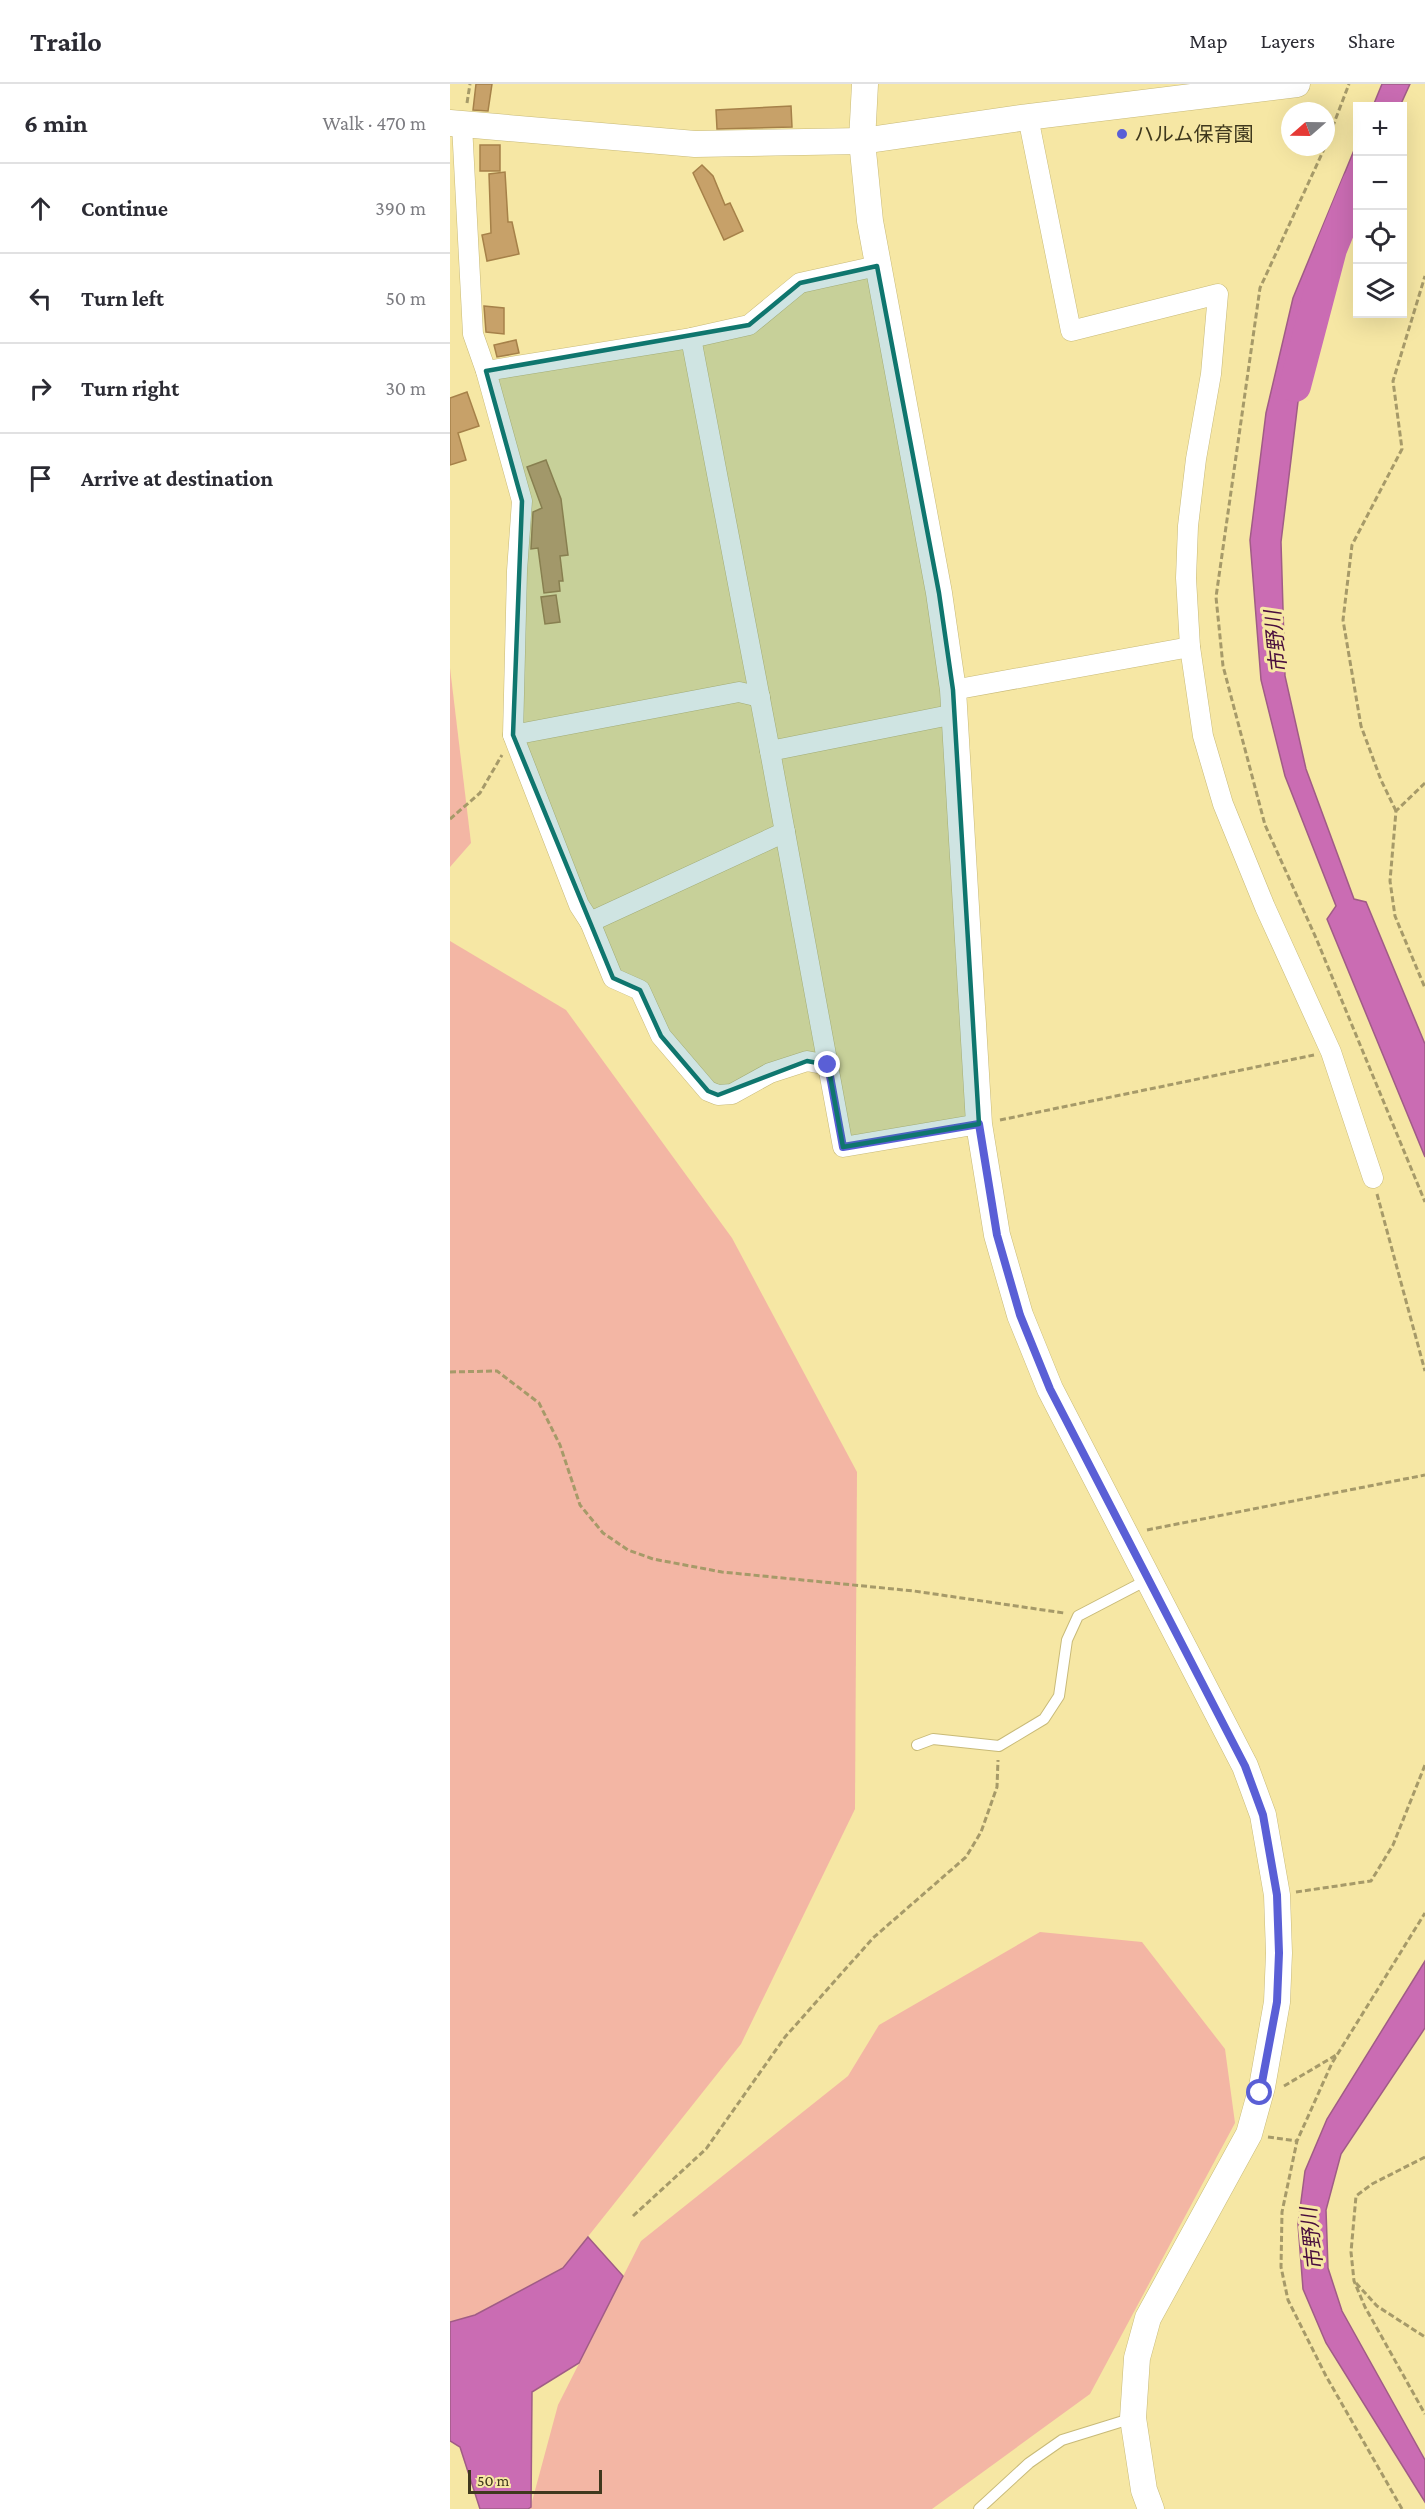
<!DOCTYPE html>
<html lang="en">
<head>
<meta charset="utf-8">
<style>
	body { margin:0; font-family:"Crimson Pro","Noto Sans JP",serif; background:#f7f7f7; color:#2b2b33 }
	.controls { position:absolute; right:18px; top:18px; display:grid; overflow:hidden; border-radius:0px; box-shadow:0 6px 24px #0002 }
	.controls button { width:54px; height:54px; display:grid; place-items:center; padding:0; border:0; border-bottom:2px solid #e1e1e2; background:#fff; color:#2b2b33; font:30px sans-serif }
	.compass { position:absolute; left:831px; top:18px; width:54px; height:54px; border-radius:50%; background:#fff; box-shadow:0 6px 24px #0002; rotate:250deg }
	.scale { position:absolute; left:18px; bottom:15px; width:134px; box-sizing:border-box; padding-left:6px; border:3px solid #3f381d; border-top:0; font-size:16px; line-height:21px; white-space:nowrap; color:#3f381d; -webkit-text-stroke:4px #f6e7a4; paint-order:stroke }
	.stop { position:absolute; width:18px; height:18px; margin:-14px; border:4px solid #5a5fd6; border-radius:50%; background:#fff }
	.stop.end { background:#5a5fd6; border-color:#fff; box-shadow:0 2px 6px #0008 }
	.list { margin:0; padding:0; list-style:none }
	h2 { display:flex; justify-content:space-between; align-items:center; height:78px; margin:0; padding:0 24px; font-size:26px }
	h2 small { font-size:20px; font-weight:400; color:#7c7c81 }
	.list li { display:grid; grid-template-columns:39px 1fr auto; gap:18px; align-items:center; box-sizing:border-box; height:90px; padding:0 24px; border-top:2px solid #e1e1e2 }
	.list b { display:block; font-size:22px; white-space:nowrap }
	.list em { font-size:20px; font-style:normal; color:#7c7c81 }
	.icon { flex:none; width:33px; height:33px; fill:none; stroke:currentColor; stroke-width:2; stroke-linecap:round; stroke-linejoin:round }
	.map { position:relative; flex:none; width:975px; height:2425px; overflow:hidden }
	header { display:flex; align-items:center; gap:36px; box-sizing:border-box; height:84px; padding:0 30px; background:#fff; border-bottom:2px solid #e1e1e2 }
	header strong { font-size:28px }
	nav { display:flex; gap:33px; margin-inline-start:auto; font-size:21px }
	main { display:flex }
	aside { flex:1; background:#fff }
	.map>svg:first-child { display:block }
</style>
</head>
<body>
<header>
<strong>Trailo</strong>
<nav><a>Map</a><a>Layers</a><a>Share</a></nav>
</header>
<main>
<aside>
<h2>6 min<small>Walk · 470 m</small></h2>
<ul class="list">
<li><svg class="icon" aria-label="ahead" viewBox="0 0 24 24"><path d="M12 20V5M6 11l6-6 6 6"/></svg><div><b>Continue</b></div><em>390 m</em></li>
<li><svg class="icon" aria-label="left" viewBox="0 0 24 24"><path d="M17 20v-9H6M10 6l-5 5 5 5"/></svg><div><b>Turn left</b></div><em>50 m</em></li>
<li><svg class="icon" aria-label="right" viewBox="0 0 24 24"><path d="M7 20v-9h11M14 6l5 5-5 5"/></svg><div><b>Turn right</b></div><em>30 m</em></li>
<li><svg class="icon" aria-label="arrive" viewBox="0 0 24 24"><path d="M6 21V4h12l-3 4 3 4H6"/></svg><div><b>Arrive at destination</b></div></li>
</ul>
</aside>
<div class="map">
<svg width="975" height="2425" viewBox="0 0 975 2425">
	<rect width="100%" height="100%" fill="#f6e7a4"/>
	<g fill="#f3b6a4">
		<path d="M0 584 21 759 0 783Z"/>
		<path d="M0 857 116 926 282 1154 407 1388 405 1725 291 1960 113 2184 25 2231 0 2238Z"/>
		<path d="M590 1848 692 1858 775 1965 785 2039 640 2310 482 2425H80L108 2321 191 2157 398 1992 429 1941Z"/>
	</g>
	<g fill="#ca6cb3" stroke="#a05c86" stroke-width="1.5">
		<path d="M932 0H960L950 22H923Z"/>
		<path d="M907 59V117L859 227 831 458 835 592 856 685 904 815 916 818 975 960V1073L877 835 886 822 835 692 811 596 800 456 816 329 843 214Z"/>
		<path d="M975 1877V1944L891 2070 876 2126 878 2184 892 2227 975 2376V2418L876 2259 853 2205 848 2140 855 2087 877 2035Z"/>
		<path d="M138 2153 173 2192 129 2279 82 2308 81 2423 78 2425H30L10 2363 0 2357V2238L25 2231 113 2184Z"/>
	</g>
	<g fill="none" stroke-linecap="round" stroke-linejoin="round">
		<path stroke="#ca6cb3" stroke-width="32" d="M845 302 881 165 908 99"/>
	</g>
	<g fill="#c7a169" stroke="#a68149" stroke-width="1.5">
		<path d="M26 0H42L38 27 23 26Z"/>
		<path d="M341 22 342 43 267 45 266 26Z"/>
		<rect x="30" y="61" width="20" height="26"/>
		<path d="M252 81 263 92 275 121 280 119 293 147 274 156 243 89Z"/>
		<path d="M55 88 58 138H62L69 170 37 177 32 151 41 149 39 90Z"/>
		<path d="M34 222 54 224V250L36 248Z"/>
		<path d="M66 256 69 269 47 273 44 261Z"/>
		<path d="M17 308 29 342 8 349 16 376 0 381V314Z"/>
		<path d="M96 376 111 415 118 471 110 472 113 497H109L110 507 94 509 88 464 81 465 83 428 92 424 77 383Z"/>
		<path d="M106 511 110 538 95 540 91 513Z"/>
	</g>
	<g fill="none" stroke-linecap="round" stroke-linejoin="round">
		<defs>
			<g id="service">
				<path d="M467 1661 483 1655 549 1662 594 1635 609 1612 617 1556 628 1532 697 1496"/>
				<path d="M529 2425 579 2379 612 2356 683 2334"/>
			</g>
			<g id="minor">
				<path d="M578 33 621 247 768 210 761 290 746 375 738 442 736 494 740 563 753 652 773 720 815 823 881 968 923 1094"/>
				<path d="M12 41 23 250 36 287 72 417 67 487 63 651 129 821 140 838 335 748"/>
				<path d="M241 254 320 667 393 1063 529 1040"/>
				<path d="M36 287 241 254 299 241 350 199 427 182"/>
				<path d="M503 606 740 563"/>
				<path d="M63 651 289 608 310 613"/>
				<path d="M320 667 505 630"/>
				<path d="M140 838 163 894 190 906 211 952 258 1007 268 1011 282 1010 320 989 357 977 378 981"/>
			</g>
			<g id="tertiary">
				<path d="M415 0 412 57 420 137 489 509 503 606 529 1040 547 1151 570 1231 600 1305 795 1682 813 1731 827 1811 829 1869 827 1918 812 2003 799 2050 698 2234 687 2274 683 2334 694 2406 701 2425"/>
				<path d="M0 39 245 60 412 57 578 33 847 0"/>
			</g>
		</defs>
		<use href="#service" stroke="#c8ba78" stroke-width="12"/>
		<use href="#minor" stroke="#c8ba78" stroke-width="21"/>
		<use href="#tertiary" stroke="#c8ba78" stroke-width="27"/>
		<g stroke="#a69a69" stroke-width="3" stroke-dasharray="6 3" stroke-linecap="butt">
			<path d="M17 19 20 0"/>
			<path d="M876 60 899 0"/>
			<path d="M875 63 810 204 766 513 773 582 815 741 866 854 975 1118"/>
			<path d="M975 699 946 727 940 797 945 832 975 904"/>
			<path d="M946 727 931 696 911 642 893 536 902 461 952 365 943 297 975 192"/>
			<path d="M0 735 30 709 52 671"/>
			<path d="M550 1036 864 971"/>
			<path d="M927 1110 975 1287"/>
			<path d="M0 1288 47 1287 89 1319 110 1361 130 1421 153 1449 178 1466 203 1475 272 1488 464 1507 614 1529"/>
			<path d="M697 1446 975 1391"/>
			<path d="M846 1808 921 1797 943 1761 975 1681"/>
			<path d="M834 2002 888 1970"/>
			<path d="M818 2053 847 2057"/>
			<path d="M975 2073 922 2100 906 2112 901 2168 904 2197 915 2223 975 2330"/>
			<path d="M183 2132 256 2065 335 1953 423 1854 516 1773 531 1748 547 1703 548 1676"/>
			<path d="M906 2199 927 2222 975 2253"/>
			<path d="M952 2425 876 2292 838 2216 831 2183 832 2128 847 2057 882 1979 975 1829"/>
		</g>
		<use href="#service" stroke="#fff" stroke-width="10"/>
		<use href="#minor" stroke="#fff" stroke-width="20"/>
		<use href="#tertiary" stroke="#fff" stroke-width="26"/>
	</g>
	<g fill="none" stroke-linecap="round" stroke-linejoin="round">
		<path stroke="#5a5fd6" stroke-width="8" d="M378 981 393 1063 529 1040 547 1151 570 1231 600 1305 795 1682 813 1731 827 1811 829 1869 827 1918 810 2009"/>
	</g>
	<path fill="#0f766e" fill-opacity="0.2" stroke="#0f766e" stroke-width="4.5" stroke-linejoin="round" d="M427 182 489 509 503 606 529 1040 393 1063 378 981 357 977 268 1011 258 1007 211 952 190 906 163 894 63 651 72 417 36 287 299 241 350 199Z"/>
	<circle fill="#5a5fd6" stroke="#f6e7a4" stroke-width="2" cx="672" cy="50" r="6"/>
	<g text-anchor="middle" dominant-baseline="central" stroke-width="6" stroke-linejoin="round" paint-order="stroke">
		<g font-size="20" fill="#3f381d" stroke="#f6e7a4" text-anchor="start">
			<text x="684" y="50">ハルム保育園</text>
		</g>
		<g font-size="21" font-style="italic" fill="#480d3d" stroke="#f6e7a4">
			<text transform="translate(826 558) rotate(-96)">市野川</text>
			<text transform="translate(862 2155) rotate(-96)">市野川</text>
		</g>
	</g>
</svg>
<div class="controls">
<button>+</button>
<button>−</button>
<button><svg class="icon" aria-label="locate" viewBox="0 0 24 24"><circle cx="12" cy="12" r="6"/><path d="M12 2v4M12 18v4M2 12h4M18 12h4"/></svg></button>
<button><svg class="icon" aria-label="layers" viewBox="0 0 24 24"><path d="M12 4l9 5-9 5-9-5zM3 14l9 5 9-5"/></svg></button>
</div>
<svg class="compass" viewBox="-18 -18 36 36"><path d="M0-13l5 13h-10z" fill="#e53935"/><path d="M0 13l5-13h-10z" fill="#7c7c81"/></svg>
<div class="scale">50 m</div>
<div class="stop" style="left:810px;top:2009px"></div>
<div class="stop end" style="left:378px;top:981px"></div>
</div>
</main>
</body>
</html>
